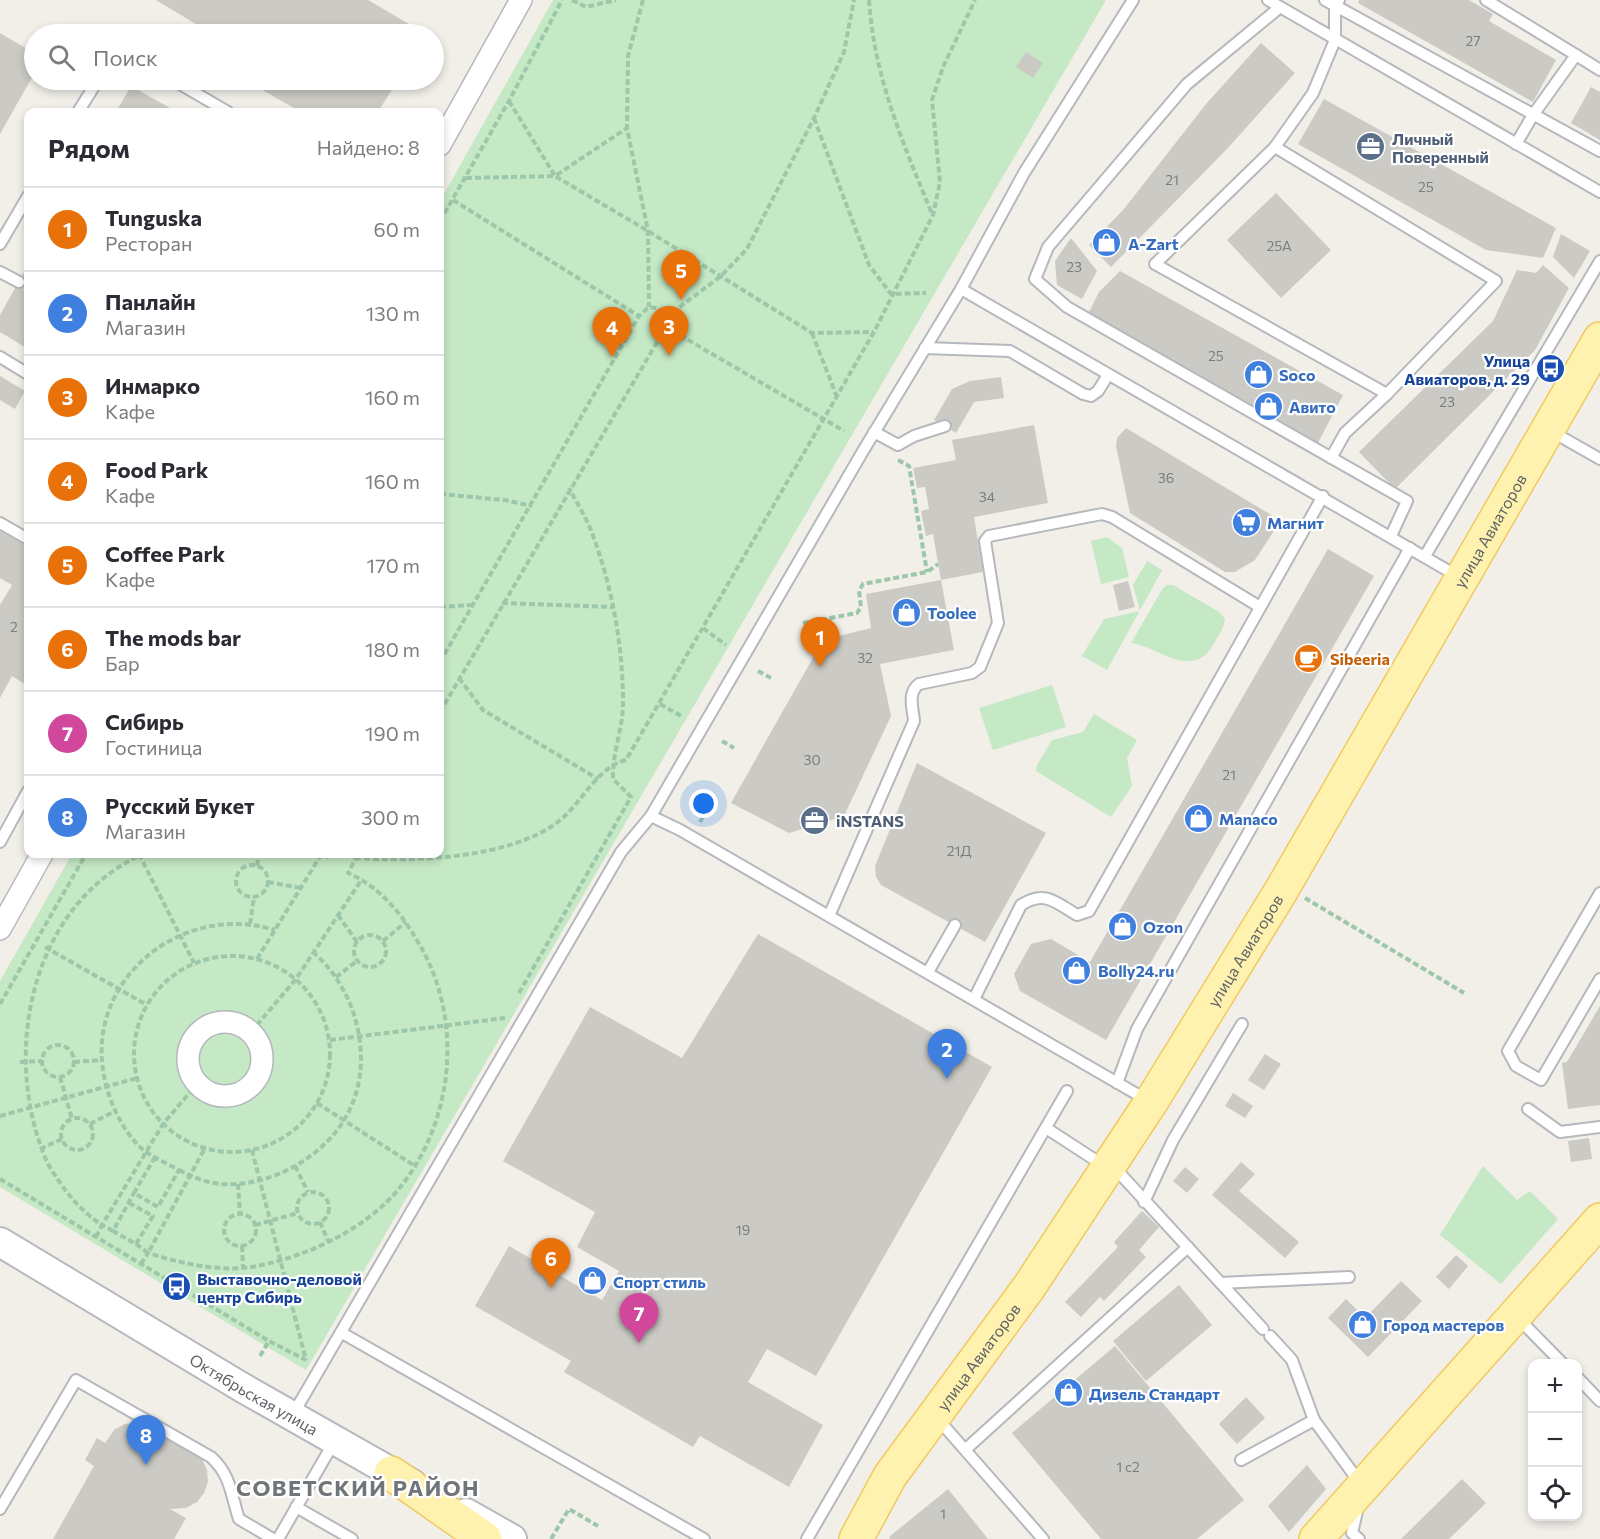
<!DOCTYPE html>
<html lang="ru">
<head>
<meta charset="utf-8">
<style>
	body { margin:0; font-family:Commissioner,sans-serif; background:#f7f7f7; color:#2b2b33 }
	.controls { position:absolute; right:18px; bottom:18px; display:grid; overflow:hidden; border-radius:12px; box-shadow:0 3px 9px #0003 }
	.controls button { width:54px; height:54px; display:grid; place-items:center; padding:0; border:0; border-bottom:2px solid #e1e1e2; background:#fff; color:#2b2b33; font:30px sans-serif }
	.you { position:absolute; left:704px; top:804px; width:21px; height:21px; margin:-15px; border:4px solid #fff; border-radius:50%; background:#1a73e8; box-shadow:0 0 0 9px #1a73e833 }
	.badge { display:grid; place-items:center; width:39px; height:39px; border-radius:50%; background:#111827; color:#fff; font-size:20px; font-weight:700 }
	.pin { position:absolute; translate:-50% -50px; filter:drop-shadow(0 2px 3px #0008) }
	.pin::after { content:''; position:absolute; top:32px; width:21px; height:18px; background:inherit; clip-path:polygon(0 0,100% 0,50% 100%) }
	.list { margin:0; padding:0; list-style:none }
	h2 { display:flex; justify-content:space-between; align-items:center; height:78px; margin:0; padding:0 24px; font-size:26px }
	h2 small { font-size:20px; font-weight:400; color:#7c7c81 }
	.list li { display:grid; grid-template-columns:39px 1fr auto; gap:18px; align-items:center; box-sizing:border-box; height:84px; padding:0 24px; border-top:2px solid #e1e1e2 }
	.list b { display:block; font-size:22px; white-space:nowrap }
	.list p { margin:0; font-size:20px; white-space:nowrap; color:#7c7c81 }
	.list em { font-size:20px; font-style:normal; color:#7c7c81 }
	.icon { flex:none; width:33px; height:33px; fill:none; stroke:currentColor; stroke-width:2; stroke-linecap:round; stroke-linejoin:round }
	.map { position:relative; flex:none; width:1600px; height:1539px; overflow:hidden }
	.search { position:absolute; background:#fff; box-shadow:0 3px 9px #0003; left:24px; top:24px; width:420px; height:66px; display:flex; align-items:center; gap:15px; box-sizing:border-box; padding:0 21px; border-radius:33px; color:#7c7c81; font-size:22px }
	.panel { position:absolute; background:#fff; box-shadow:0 3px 9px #0003; left:24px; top:108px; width:420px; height:750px; border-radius:12px }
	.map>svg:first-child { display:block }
</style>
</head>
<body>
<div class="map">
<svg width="1600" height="1539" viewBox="0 0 1600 1539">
	<rect width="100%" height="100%" fill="#f1efe8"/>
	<g fill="#c5e8c5">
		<path d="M553 0H1106L306 1370 0 1187V981L72 854H440V201Z"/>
		<path d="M1107 537 1122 548 1129 577 1101 584 1091 541Z"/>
		<path d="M1147 561 1162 570 1107 670 1082 656 1104 619 1140 611 1133 585Z"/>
		<path d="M1167 585H1173L1219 612 1225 619C1224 629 1217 637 1213 645 1192 681 1157 646 1131 643L1163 588Z"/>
		<path d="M1052 685 1066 727 993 750 979 708Z"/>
		<path d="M1094 714 1137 740 1127 758 1132 786 1111 817 1036 771 1037 765 1052 740 1083 732Z"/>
		<path d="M1483 1166 1517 1200 1530 1191 1558 1219 1501 1284 1440 1235Z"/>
	</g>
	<g fill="#cccac5">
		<path d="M156 0H368L426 34H194L199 26Z"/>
		<path d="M1359 0H1469L1493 14 1489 21 1556 60 1533 102 1358 3Z"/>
		<path d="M0 33 34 53V74L0 134Z"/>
		<path d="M1261 43 1295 73 1227 149 1111 267 1089 245 1124 209 1206 104Z"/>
		<path d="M1026 52 1043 63 1033 78 1016 67Z"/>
		<path d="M245 80H398L378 112H301Z"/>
		<path d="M131 86 177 112H116Z"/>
		<path d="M1591 87 1600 92V140L1571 123Z"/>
		<path d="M1324 99 1556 228 1543 258 1486 250 1298 144Z"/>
		<path d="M1276 193 1331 250 1281 298 1227 240Z"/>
		<path d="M1561 234 1590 251 1574 278 1553 257Z"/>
		<path d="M1071 238 1097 271 1082 299 1057 285 1055 261Z"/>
		<path d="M28 265V349L0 332V315Z"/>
		<path d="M1543 265 1569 288 1535 350 1395 489 1359 452 1493 321 1517 270 1536 273Z"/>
		<path d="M1120 271 1343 395 1318 443 1087 316 1099 292Z"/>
		<path d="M0 376 25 391 15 409 0 400Z"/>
		<path d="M1001 377 1004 398 974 402 956 433 934 420 952 389 970 381Z"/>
		<path d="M1034 425 1048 503 974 517 983 572 941 580 933 534 926 536 921 511 929 509 925 487 917 488 913 468 956 460 952 440Z"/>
		<path d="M1126 428 1273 516 1277 526 1255 560 1235 572H1225L1130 513 1116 446 1117 438Z"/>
		<path d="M0 531 28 547V647L25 653 28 655V686L12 676 0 698V605L12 585 0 578Z"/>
		<path d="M1328 549 1374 576 1106 1040 1020 991 1014 974 1031 944 1051 939 1090 962Z"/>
		<path d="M941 580 954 650 880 664 891 716 844 816 789 833 731 803 823 640 871 628 866 594Z"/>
		<path d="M1128 581 1135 607 1119 611 1113 585Z"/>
		<path d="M917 763 1046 833 985 942 881 885 876 877 875 866Z"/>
		<path d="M758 934 992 1067 816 1376 767 1349 748 1382 823 1425 789 1487 700 1436 693 1447 564 1372 571 1361 475 1306 509 1246 602 1300 619 1271 577 1247 595 1212 503 1161 590 1007 682 1058Z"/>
		<path d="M1600 1006V1105L1568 1109 1562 1063 1567 1062Z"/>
		<path d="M1265 1054 1281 1064 1264 1090 1248 1080Z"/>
		<path d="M1233 1093 1253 1106 1245 1118 1225 1106Z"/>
		<path d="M1589 1138 1592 1159 1571 1162 1568 1141Z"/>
		<path d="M1241 1162 1255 1174 1239 1191 1299 1242 1285 1258 1212 1195Z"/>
		<path d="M1185 1167 1199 1179 1187 1193 1173 1181Z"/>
		<path d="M1142 1211 1159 1227 1139 1250 1146 1257 1104 1301 1100 1297 1081 1317 1065 1302 1118 1247 1114 1242Z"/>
		<path d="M1456 1255 1468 1266 1449 1289 1436 1277Z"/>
		<path d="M1401 1281 1422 1301 1368 1357 1328 1318 1346 1299 1365 1318Z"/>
		<path d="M1179 1285 1212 1325 1146 1381 1113 1341Z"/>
		<path d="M1115 1346 1244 1500 1197 1539H1101L1012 1433Z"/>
		<path d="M1246 1397 1265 1418 1237 1444 1219 1424Z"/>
		<path d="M137 1423 193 1452 202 1459 207 1470 208 1482 204 1493 197 1502 186 1508 170 1509 186 1518 174 1539H53L94 1466 85 1460 97 1438 105 1443 115 1429 125 1424Z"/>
		<path d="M1307 1465 1326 1489 1289 1532 1268 1506Z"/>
		<path d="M1462 1479 1486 1503 1449 1539H1401Z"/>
		<path d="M948 1489 988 1539H890L889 1537Z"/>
	</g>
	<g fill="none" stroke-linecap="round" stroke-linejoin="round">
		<defs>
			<g id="lane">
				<path d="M1268 0 1600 192"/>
				<path d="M1325 0 1600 151"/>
				<path d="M1339 0 1335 6V40L1313 93 1275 147 1155 264 1387 394"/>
				<path d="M1486 0 1576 55"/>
				<path d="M1279 8 1187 84 1048 247 1035 279 1067 307 1407 501 1391 536"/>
				<path d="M173 80 228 112"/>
				<path d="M78 112 98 80"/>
				<path d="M1516 144 1533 115 1576 55 1600 70"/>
				<path d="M1275 147 1496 281 1387 394 1345 433 1331 458"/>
				<path d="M0 244 28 196"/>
				<path d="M0 272 19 282"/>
				<path d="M961 289 1459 577"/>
				<path d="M925 348 1010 351 1083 394 1091 396 1098 391 1108 375"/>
				<path d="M0 357 28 374"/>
				<path d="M1549 430 1600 459"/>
				<path d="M874 432 898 445 914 436 945 426"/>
				<path d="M0 523 28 539"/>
				<path d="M1425 556 1600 261"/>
				<path d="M651 816 863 451 961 289 1024 173 1133 0"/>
				<path d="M0 842 28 791"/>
				<path d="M1600 893 1508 1051 1516 1066 1541 1080 1600 979"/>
				<path d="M829 916 914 721C913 708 907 693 919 684L972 673 980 667 998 623 985 541 989 536 1102 514 1112 517 1260 607"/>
				<path d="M928 972 955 925"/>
				<path d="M974 999 1021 905C1045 890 1055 902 1077 915L1089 911 1323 496"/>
				<path d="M1117 1083 1137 1029 1410 548"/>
				<path d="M1528 1109 1560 1132 1600 1127"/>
				<path d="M1046 1128 1106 1167"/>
				<path d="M1113 1166 1263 1329"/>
				<path d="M1144 1202 1173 1140 1242 1024"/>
				<path d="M1221 1283 1349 1277"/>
				<path d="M1517 1317 1563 1364"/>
				<path d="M342 1333 704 1539"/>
				<path d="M1270 1336 1292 1360 1314 1420 1360 1483"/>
				<path d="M1578 1378 1600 1401"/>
				<path d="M292 1416 621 852 651 816 680 830 1147 1100"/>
				<path d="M937 1418 1043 1539"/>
				<path d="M966 1449 1188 1247"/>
				<path d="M1241 1460 1314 1420"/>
				<path d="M296 1507 352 1539"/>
				<path d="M1358 1507 1352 1533 1359 1539"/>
				<path d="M0 1509 76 1380 211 1457C231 1475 231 1495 239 1519L273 1539"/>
				<path d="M278 1539 334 1442"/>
				<path d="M807 1539 1067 1091"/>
			</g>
			<g id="street">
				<path d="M440 145 521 0"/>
				<path d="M0 929 42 854"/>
				<circle cx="225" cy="1059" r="37"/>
			</g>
			<g id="secondary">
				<path id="s1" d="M0 1242 243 1388 412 1484"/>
				<path d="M466 1513 512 1539"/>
			</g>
			<g id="primary">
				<path d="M391 1473 485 1539"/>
				<path id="s2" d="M856 1539 890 1476 1029 1287 1151 1102 1281 891 1600 339"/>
				<path d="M1316 1539 1600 1220"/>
			</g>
		</defs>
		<use href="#lane" stroke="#b5b8bc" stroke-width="14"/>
		<use href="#street" stroke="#b5b8bc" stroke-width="24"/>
		<use href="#secondary" stroke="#b6babf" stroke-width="32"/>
		<use href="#primary" stroke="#f2c960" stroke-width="36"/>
		<g stroke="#9cc7a9" stroke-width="4" stroke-dasharray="6 3" stroke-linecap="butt">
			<path d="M572 0 586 7 616 0"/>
			<path d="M643 0 628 56 627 128 648 231 649 307"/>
			<path d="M869 0C874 77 903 143 932 214"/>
			<path d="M509 101 555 176 627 128"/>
			<path d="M814 118 869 265 891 294 926 293"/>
			<path d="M466 178 555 176 648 231 812 333 873 332"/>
			<path d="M453 200 639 316 649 307 657 308 665 318 666 327 844 431"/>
			<path d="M440 221 509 101 562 0"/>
			<path d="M665 318 721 276 747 249 814 118 844 52 854 0"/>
			<path d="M812 333 837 397"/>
			<path d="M898 460 909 466 927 572"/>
			<path d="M440 494 505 500 532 506"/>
			<path d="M502 603 612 607"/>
			<path d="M440 607 471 605"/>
			<path d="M803 623 857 613 861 607 859 591 863 584 927 572 938 564"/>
			<path d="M703 628 726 645"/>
			<path d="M440 662 639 316"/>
			<path d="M758 671 771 678"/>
			<path d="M459 678 483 710 598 779"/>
			<path d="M660 704 683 717"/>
			<path d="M440 712 666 327"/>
			<path d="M722 741 734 748"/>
			<path d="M700 822 706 811"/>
			<path d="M139 854 194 963"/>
			<path d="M318 854 327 857 330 854"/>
			<path d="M355 858C413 862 511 859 559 821 582 803 597 767 626 760L874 332 933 215 940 182 932 100 943 67 975 0"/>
			<circle cx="252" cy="881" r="16"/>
			<path d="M257 866 259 854"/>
			<path d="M268 882 301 888"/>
			<path d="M1305 898 1464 993"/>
			<path d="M338 915 357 942"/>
			<path d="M250 924 254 897"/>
			<circle cx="370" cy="951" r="16"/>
			<path d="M383 941 406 922"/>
			<path d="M45 947 147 1005"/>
			<circle cx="232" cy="1054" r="98"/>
			<path d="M257 959 321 855"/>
			<path d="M336 977 357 961"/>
			<path d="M519 993 631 797 613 779C612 753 623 729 623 703 623 646 612 586 592 533 586 517 577 503 569 488"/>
			<path d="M0 1004 86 854"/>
			<path d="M251 1032 296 979 362 879"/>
			<path d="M330 1040 505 1018"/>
			<circle cx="58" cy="1061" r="16"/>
			<path d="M20 1062 42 1061"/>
			<path d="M74 1062 102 1060"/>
			<path d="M60 1077 72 1119"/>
			<path d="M317 1103 415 1166"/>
			<path d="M0 1116 137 1078"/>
			<circle cx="77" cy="1134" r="16"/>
			<path d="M90 1124 115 1111"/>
			<path d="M40 1149 62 1139"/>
			<path d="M252 1150 306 1360"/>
			<path d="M155 1157 134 1193 158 1207 179 1170C165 1162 148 1156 137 1144 123 1129 112 1107 107 1088 77 987 177 900 275 930"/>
			<path d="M295 1166 308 1192"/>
			<path d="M179 1170C189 1175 199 1180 209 1182 258 1193 319 1162 344 1120 377 1067 359 992 314 953"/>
			<path d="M0 1179 269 1341"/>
			<path d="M238 1184 240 1214"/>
			<circle cx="313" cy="1208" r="16"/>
			<path d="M129 1203 153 1216 136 1244 113 1231 134 1193"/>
			<circle cx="240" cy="1230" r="16"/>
			<path d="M320 1222 328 1241"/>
			<path d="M255 1225 298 1213"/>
			<path d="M113 1231 102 1225 163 1124 197 1084"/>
			<path d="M96 1237 102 1225C78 1209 63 1189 48 1164 0 1058 29 905 143 854"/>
			<path d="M136 1244 148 1253 205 1148"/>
			<path d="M242 1246 243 1267"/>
			<path d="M141 1264 148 1253C180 1263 218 1272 251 1267 304 1258 363 1231 398 1190 455 1121 464 1018 418 942 401 913 380 887 348 873L358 854"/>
			<path d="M260 1356 269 1341 306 1360"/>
			<path d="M551 1539 569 1509 598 1526"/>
		</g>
		<use href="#lane" stroke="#fff" stroke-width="10"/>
		<use href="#street" stroke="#fff" stroke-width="21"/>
		<use href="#secondary" stroke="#fff" stroke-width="28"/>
		<use href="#primary" stroke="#fff2af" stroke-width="33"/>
	</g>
	<defs>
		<symbol id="office-disc" viewBox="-11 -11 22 22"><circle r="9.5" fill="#5c6f8a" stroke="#fff"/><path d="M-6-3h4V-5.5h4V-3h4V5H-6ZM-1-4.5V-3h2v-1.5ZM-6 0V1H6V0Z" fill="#fff"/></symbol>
		<symbol id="shop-disc" viewBox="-11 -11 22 22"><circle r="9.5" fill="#3f7fe0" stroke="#fff"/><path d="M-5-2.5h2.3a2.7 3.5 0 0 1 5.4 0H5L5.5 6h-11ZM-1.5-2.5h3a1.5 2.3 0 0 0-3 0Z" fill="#fff"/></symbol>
		<symbol id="bus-disc" viewBox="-11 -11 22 22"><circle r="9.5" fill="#1a4fb4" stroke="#fff"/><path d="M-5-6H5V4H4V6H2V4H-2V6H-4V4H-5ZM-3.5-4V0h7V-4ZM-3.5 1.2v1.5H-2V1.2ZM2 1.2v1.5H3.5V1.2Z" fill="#fff"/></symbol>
		<symbol id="supermarket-disc" viewBox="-11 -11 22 22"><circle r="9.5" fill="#3f7fe0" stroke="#fff"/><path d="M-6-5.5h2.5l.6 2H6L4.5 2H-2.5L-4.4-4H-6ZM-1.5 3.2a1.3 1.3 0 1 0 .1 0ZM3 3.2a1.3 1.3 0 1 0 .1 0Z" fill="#fff"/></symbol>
		<symbol id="cafe-disc" viewBox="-11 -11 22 22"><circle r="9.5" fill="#e8710a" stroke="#fff"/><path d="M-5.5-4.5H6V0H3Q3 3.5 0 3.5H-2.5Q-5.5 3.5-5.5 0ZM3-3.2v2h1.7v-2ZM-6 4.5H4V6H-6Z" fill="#fff"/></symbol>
	</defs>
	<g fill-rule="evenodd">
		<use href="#office-disc" x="1354" y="130" width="33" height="33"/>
		<use href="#shop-disc" x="1090" y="226" width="33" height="33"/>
		<use href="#bus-disc" x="1534" y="352" width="33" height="33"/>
		<use href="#shop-disc" x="1242" y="358" width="33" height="33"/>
		<use href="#shop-disc" x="1252" y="390" width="33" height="33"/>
		<use href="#supermarket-disc" x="1230" y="506" width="33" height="33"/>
		<use href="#shop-disc" x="890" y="596" width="33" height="33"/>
		<use href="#cafe-disc" x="1292" y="642" width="33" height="33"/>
		<use href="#shop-disc" x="1182" y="802" width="33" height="33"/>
		<use href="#office-disc" x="798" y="804" width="33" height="33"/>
		<use href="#shop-disc" x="1106" y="910" width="33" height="33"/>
		<use href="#shop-disc" x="1060" y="954" width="33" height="33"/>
		<use href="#shop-disc" x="576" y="1264" width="33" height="33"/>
		<use href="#bus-disc" x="160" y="1270" width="33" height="33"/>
		<use href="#shop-disc" x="1346" y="1308" width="33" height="33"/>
		<use href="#shop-disc" x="1052" y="1376" width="33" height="33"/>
	</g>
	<g text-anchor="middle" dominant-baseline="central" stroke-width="4.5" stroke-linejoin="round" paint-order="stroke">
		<g font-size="14" fill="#7a7d7f">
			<text x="1473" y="40">27</text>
			<text x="1172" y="179">21</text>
			<text x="1426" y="186">25</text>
			<text x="1279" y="245">25А</text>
			<text x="1074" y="266">23</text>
			<text x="1216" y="355">25</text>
			<text x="1447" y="401">23</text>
			<text x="1166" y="477">36</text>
			<text x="987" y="496">34</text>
			<text x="14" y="626">2</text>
			<text x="865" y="657">32</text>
			<text x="812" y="759">30</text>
			<text x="1229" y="774">21</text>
			<text x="959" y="850">21Д</text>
			<text x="743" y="1229">19</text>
			<text x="1128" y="1466">1 с2</text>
			<text x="943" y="1513">1</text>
		</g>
		<g font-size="16" font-weight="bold" fill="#4e5e75" stroke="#fff" text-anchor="start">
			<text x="1392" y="138">Личный<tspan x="1392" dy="18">Поверенный</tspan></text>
			<text x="836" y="820">iNSTANS</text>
		</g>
		<g font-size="16" font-weight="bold" fill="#366cbe" stroke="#fff" text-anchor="start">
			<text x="1128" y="243">A-Zart</text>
			<text x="1279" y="374">Soco</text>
			<text x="1289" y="406">Авито</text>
			<text x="1267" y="522">Магнит</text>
			<text x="927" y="612">Toolee</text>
			<text x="1219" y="818">Manaco</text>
			<text x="1143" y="926">Ozon</text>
			<text x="1098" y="970">Bolly24.ru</text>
			<text x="613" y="1281">Спорт стиль</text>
			<text x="1383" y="1324">Город мастеров</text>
			<text x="1089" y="1393">Дизель Стандарт</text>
		</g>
		<g font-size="16" font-weight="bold" fill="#164399" stroke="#fff" text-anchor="end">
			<text x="1530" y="360">Улица<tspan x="1530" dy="18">Авиаторов, д. 29</tspan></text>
			<text x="197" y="1278" text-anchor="start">Выставочно-деловой<tspan x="197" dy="18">центр Сибирь</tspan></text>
		</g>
		<g font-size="16" fill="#5f6368" stroke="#fff">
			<text stroke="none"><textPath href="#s2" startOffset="1192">улица Авиаторов</textPath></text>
			<text stroke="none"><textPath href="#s2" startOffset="706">улица Авиаторов</textPath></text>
			<text stroke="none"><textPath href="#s2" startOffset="220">улица Авиаторов</textPath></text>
			<text stroke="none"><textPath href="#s1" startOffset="296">Октябрьская улица</textPath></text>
		</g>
		<g font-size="16" font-weight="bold" fill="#c56008" stroke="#fff" text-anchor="start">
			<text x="1330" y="658">Sibeeria</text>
		</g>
		<g font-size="22" font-weight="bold" letter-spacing="1.5" fill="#70757a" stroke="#fff">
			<text x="358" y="1487">СОВЕТСКИЙ РАЙОН</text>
		</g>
	</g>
</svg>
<div class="controls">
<button>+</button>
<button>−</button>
<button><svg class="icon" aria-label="locate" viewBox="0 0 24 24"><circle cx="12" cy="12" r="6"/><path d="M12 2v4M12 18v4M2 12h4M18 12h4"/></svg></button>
</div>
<div class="you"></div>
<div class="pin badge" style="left:820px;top:667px;background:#e8710a">1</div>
<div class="pin badge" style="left:947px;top:1079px;background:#3f7fe0">2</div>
<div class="pin badge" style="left:669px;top:356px;background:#e8710a">3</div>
<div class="pin badge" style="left:612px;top:357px;background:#e8710a">4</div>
<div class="pin badge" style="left:681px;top:300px;background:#e8710a">5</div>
<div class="pin badge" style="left:551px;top:1288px;background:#e8710a">6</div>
<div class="pin badge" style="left:639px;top:1343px;background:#d1479c">7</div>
<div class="pin badge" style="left:146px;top:1465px;background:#3f7fe0">8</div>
<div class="search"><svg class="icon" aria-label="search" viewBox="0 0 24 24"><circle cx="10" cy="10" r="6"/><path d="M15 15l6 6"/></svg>Поиск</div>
<section class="panel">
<h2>Рядом<small>Найдено: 8</small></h2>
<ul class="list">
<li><span class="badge" style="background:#e8710a">1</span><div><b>Tunguska</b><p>Ресторан</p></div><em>60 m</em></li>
<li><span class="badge" style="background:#3f7fe0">2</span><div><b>Панлайн</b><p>Магазин</p></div><em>130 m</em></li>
<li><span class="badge" style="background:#e8710a">3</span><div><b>Инмарко</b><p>Кафе</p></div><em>160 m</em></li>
<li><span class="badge" style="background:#e8710a">4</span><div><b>Food Park</b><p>Кафе</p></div><em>160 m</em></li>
<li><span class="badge" style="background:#e8710a">5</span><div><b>Coffee Park</b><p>Кафе</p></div><em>170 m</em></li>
<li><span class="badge" style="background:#e8710a">6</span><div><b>The mods bar</b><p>Бар</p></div><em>180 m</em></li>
<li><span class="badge" style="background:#d1479c">7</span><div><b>Сибирь</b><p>Гостиница</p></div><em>190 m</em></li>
<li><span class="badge" style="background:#3f7fe0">8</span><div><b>Русский Букет</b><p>Магазин</p></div><em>300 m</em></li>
</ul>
</section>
</div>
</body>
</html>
